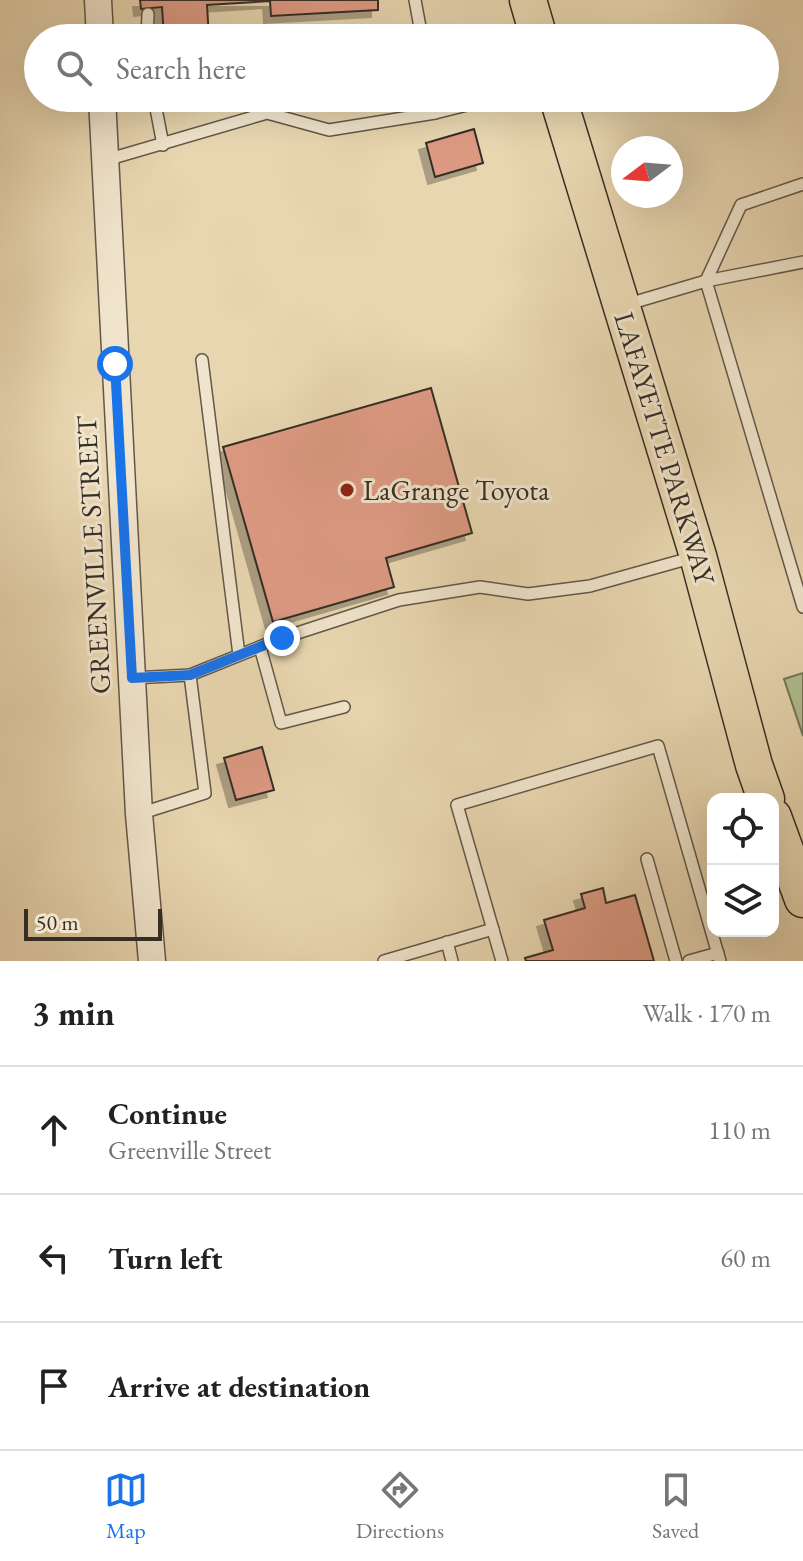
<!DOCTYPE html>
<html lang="en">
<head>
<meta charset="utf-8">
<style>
	body { margin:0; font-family:"EB Garamond",serif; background:#f6f6f6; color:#222 }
	.controls { position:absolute; right:24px; bottom:24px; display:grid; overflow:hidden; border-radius:16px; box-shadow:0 8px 32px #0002 }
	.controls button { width:72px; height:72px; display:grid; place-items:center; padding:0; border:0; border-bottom:2px solid #e0e0e0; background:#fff; color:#222; font:40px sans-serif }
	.compass { position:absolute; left:611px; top:136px; width:72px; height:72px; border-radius:50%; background:#fff; box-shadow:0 8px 32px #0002; rotate:254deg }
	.scale { position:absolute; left:24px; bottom:20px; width:138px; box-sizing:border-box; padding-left:8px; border:4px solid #362e25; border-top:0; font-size:22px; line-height:28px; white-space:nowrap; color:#362e25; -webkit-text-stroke:6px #f0e4cc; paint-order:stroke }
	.stop { position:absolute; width:24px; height:24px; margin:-18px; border:6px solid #1a73e8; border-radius:50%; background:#fff }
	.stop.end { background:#1a73e8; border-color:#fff; box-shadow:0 2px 8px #0008 }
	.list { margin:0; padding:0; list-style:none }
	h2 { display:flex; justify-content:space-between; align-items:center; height:104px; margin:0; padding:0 32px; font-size:34px }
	h2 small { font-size:26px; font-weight:400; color:#767676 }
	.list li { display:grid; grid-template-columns:52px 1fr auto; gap:24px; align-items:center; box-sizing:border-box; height:128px; padding:0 32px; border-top:2px solid #e0e0e0 }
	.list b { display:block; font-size:30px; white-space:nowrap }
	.list p { margin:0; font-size:26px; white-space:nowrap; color:#767676 }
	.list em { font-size:26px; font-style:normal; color:#767676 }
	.icon { flex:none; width:44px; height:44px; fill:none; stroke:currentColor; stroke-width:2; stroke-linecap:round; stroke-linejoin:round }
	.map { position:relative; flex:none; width:803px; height:961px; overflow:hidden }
	.search { position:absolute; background:#fff; box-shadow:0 8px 32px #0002; left:24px; right:24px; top:24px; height:88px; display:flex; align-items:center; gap:20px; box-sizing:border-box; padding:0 28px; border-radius:44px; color:#767676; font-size:30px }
	.sheet { height:488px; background:#fff }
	nav { display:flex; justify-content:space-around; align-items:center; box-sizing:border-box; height:112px; border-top:2px solid #e0e0e0; background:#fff; font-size:22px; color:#767676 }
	nav a { display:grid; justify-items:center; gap:4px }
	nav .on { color:#1a73e8 }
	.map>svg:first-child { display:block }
</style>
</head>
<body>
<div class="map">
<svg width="803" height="961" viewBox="0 0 803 961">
	<defs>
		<filter id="shadow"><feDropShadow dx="-7" dy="7" stdDeviation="0" flood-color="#0004"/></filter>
	</defs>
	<rect width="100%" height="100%" fill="#e8d6b0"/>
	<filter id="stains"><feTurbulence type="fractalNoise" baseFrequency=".0025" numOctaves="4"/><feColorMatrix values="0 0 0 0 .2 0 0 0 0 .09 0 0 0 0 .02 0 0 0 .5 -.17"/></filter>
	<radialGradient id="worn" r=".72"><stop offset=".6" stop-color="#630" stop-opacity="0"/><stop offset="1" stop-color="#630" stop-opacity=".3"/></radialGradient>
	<path fill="#b0bf90" stroke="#73765a" stroke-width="2" d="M803 673V736L784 679Z"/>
	<g fill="#dd9a83" stroke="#362e25" stroke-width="2" filter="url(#shadow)">
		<path d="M140 0H378V10L271 16 270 1 207 5 209 38H164L162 7 141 9Z"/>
		<path d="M474 129 483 163 435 177 426 143Z"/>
		<path d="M431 388 472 533 386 558 394 587 273 622 223 447Z"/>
		<path d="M262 747 274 790 236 800 224 758Z"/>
		<path d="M603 888 606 903 635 895 654 961H526L525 958 553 950 544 920 585 908 581 894Z"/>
	</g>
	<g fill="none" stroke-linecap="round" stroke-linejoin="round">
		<defs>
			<g id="service">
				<path d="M415 0 422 38"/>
				<path d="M147 38 148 14"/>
				<path d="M154 98 163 145"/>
				<path d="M433 98 435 113 495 98"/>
				<path d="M106 160 267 113 329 130 435 113"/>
				<path d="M803 184 741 205 706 281 803 607"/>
				<path d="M625 305 706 281 803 262"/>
				<path d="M202 360 239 655"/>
				<path d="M260 647 281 723 344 707"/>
				<path d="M132 678 190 675 282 638 399 600 480 587 528 594 590 586 694 557"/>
				<path d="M139 814 205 793 190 675"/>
				<path d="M647 859 676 961"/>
				<path d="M447 942 452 961"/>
				<path d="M384 961 493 929"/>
				<path d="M502 961 457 805 658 746 720 961"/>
				<path d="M689 961 718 953"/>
			</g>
			<g id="tertiary">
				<path d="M98 0 100 38"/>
				<path d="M102 98 139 814 152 961"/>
			</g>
			<g id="trunk">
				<path d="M528 0 539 38"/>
				<path d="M558 98 698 556 754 765 766 799"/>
				<path d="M773 817 803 899"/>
			</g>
		</defs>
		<use href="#service" stroke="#625848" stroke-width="14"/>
		<use href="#tertiary" stroke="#625848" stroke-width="29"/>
		<use href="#trunk" stroke="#362e25" stroke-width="39"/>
		<use href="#service" stroke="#f0e4cc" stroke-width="11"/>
		<use href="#tertiary" stroke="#f0e4cc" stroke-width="26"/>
		<use href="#trunk" stroke="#e8d6b0" stroke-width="36"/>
	</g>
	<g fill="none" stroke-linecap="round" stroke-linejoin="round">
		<path stroke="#1a73e8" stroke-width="10" d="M115 364 132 678 190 675 282 638"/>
	</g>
	<circle fill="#8f2418" stroke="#f0e4cc" stroke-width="3" cx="347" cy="490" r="8"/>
	<g text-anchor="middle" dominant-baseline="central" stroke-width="6" stroke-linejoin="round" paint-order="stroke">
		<g font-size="28" fill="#362e25" stroke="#f0e4cc">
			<text transform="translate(665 448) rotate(73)">LAFAYETTE PARKWAY</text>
			<text transform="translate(93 555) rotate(-93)">GREENVILLE STREET</text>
		</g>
		<g font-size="28" fill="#362e25" stroke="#f0e4cc" text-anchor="start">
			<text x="363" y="490">LaGrange Toyota</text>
		</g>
	</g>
	<rect width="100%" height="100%" filter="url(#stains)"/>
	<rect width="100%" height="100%" fill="url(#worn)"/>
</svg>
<div class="controls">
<button><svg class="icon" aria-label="locate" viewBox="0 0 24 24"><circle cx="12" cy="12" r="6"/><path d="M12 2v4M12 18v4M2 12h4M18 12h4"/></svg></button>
<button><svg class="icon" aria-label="layers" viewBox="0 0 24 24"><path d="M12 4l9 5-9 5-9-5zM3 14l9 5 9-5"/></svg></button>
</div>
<svg class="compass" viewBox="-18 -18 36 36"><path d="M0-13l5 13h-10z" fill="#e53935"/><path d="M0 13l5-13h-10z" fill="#767676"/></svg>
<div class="scale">50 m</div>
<div class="stop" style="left:115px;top:364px"></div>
<div class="stop end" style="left:282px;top:638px"></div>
<div class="search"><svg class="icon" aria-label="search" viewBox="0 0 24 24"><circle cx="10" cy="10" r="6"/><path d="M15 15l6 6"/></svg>Search here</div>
</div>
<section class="sheet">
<h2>3 min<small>Walk · 170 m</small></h2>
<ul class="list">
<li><svg class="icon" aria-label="ahead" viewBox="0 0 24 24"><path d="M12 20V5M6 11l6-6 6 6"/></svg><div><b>Continue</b><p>Greenville Street</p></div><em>110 m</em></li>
<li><svg class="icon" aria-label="left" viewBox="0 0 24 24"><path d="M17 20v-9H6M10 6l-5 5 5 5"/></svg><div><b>Turn left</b></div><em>60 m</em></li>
<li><svg class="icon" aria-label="arrive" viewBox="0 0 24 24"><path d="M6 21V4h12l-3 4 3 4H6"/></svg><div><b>Arrive at destination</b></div></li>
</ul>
</section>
<nav>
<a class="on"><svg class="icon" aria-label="map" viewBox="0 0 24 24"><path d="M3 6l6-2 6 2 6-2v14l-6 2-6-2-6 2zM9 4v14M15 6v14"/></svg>Map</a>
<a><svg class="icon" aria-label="directions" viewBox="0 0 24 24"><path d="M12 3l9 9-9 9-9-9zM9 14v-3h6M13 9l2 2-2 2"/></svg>Directions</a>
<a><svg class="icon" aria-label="saved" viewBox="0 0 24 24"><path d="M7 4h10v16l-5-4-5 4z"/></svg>Saved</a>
</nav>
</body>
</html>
